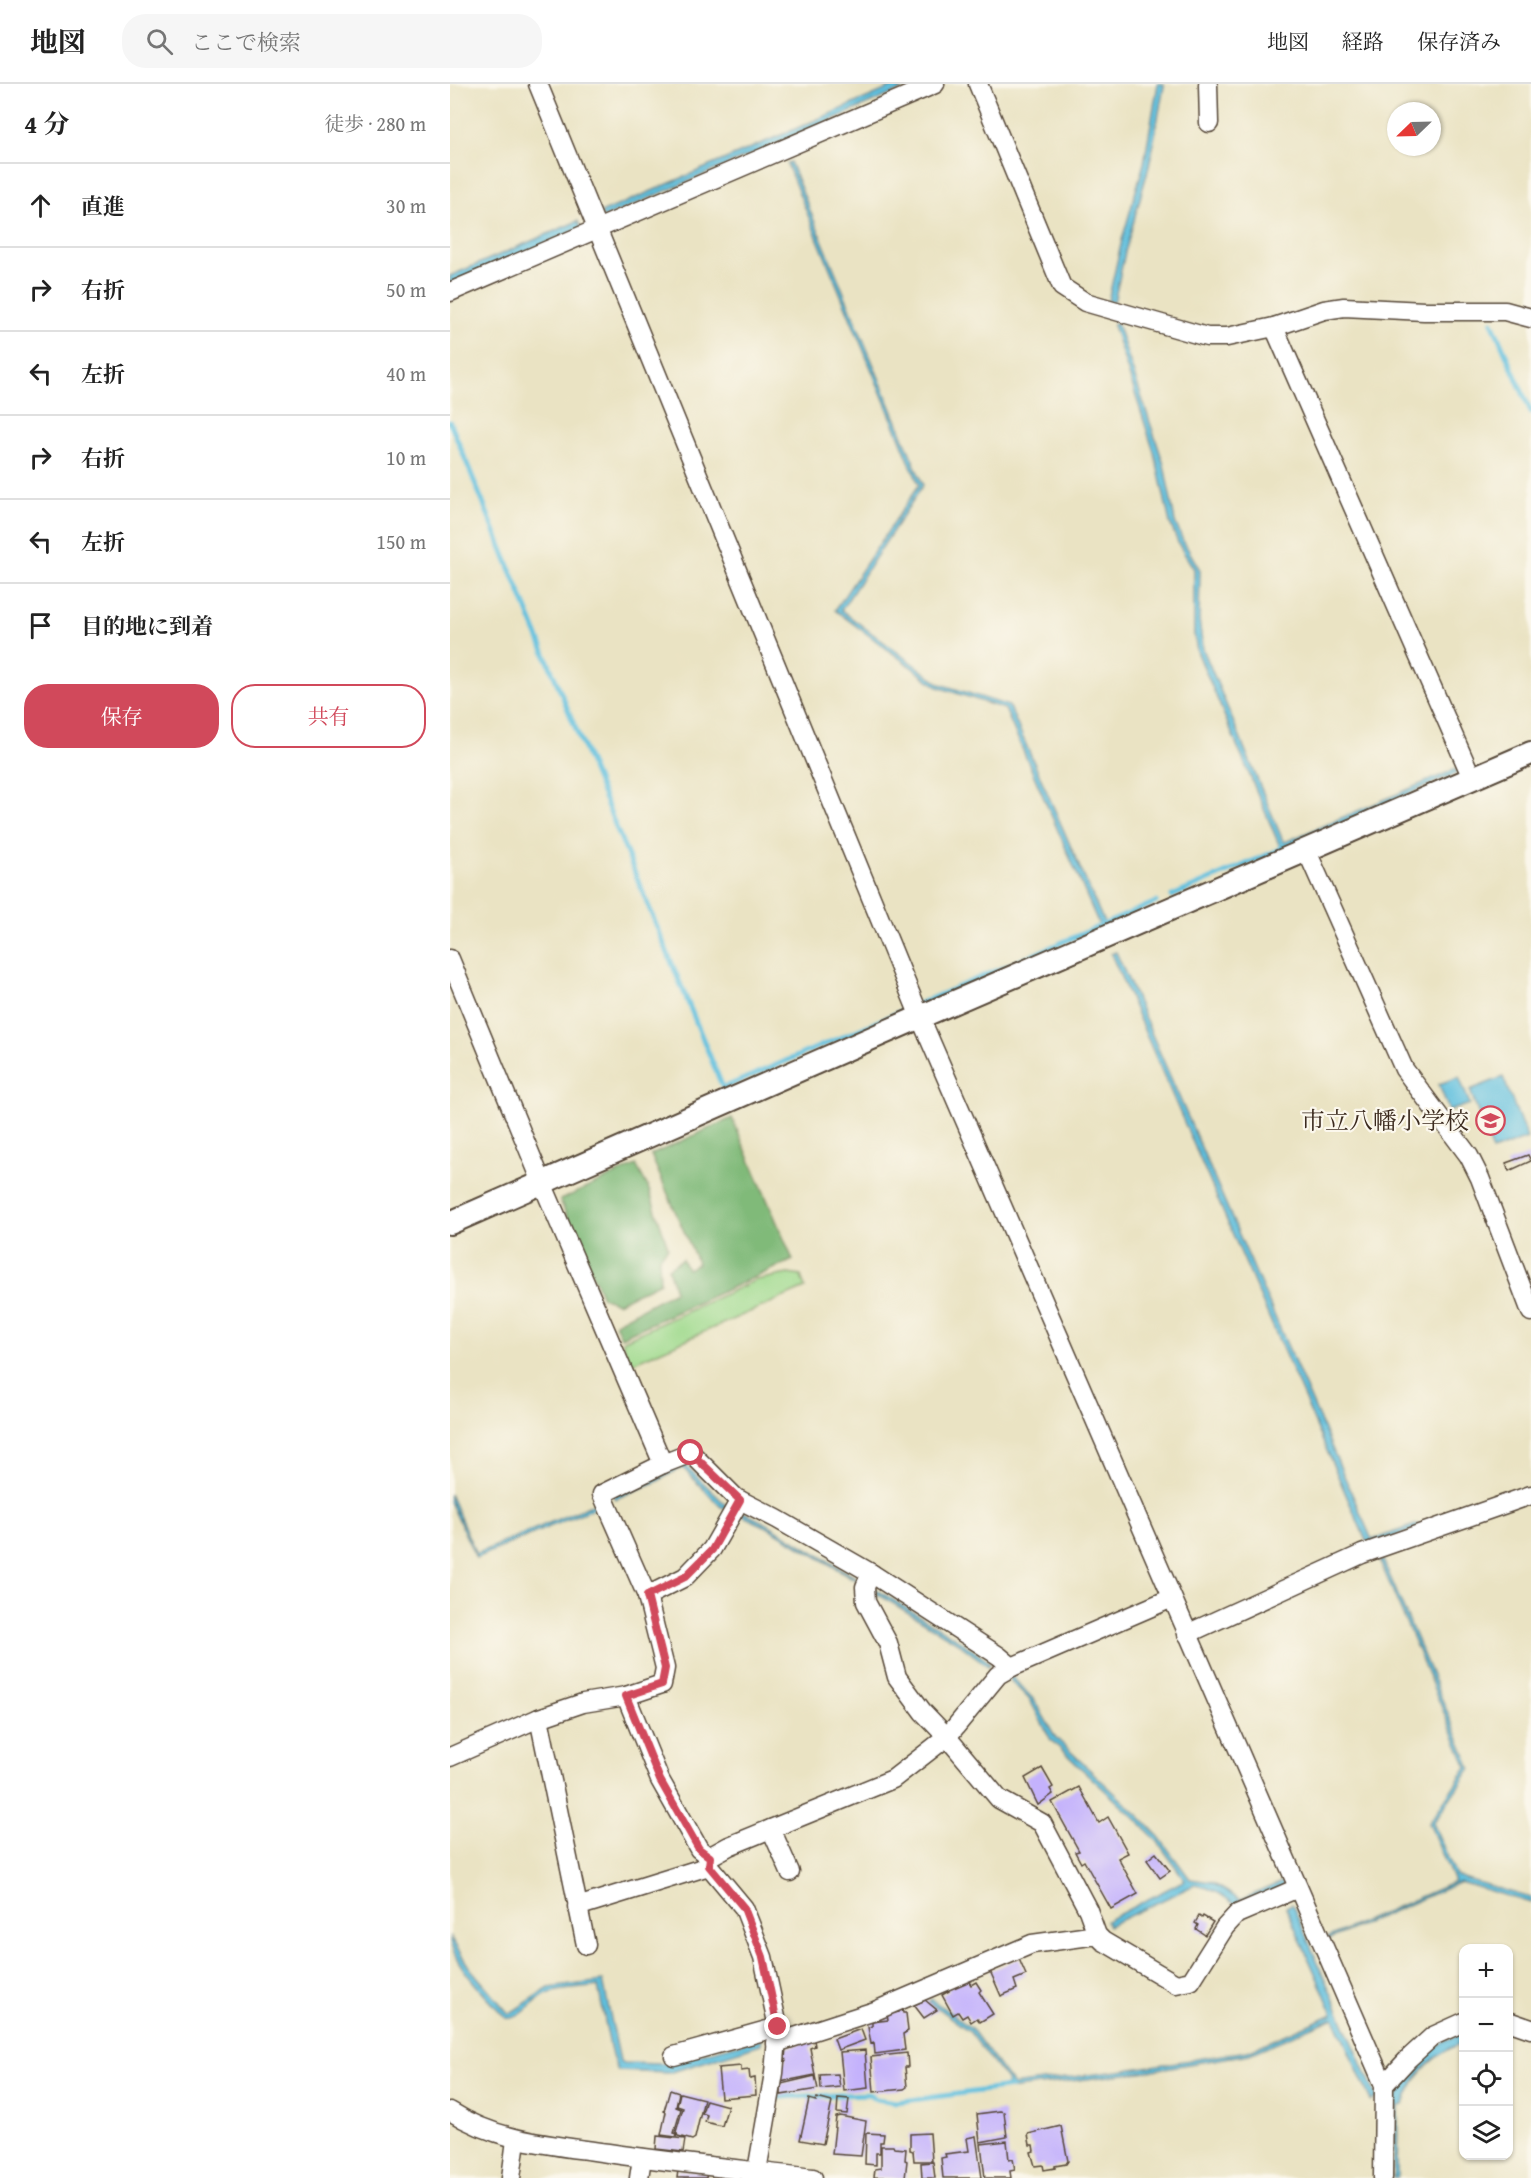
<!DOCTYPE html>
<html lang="ja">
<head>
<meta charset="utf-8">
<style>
	body { margin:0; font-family:"Gentium Book Plus","Noto Serif JP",serif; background:#f6f6f6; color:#222 }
	.controls { position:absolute; right:18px; bottom:18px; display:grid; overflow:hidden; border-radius:12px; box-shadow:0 2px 4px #0004 }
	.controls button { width:54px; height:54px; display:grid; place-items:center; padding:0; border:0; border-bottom:2px solid #e0e0e0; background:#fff; color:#222; font:30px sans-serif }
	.compass { position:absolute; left:937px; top:18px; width:54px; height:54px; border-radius:50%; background:#fff; box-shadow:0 2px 4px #0004; rotate:247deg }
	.stop { position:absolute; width:18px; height:18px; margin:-14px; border:4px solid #d1495b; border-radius:50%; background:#fff }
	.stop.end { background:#d1495b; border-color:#fff; box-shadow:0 2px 6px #0008 }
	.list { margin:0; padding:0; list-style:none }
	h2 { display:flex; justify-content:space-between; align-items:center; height:78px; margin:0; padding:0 24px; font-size:26px }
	h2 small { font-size:20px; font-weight:400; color:#767676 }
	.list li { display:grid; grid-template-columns:39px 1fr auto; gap:18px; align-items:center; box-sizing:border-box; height:84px; padding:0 24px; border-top:2px solid #e0e0e0 }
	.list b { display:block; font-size:22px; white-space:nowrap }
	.list em { font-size:20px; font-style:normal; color:#767676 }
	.actions { display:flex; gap:12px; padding:18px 24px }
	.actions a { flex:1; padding:14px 0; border:2px solid #d1495b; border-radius:24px; text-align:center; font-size:21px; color:#d1495b }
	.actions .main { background:#d1495b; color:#fff }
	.icon { flex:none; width:33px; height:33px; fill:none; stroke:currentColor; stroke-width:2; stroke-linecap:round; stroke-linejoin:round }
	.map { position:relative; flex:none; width:1081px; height:2094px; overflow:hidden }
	header { display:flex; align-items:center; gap:36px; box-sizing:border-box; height:84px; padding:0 30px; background:#fff; border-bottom:2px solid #e0e0e0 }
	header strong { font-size:28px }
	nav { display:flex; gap:33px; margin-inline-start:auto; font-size:21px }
	.search { width:420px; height:54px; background:#f6f6f6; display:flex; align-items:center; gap:15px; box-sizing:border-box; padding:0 21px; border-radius:24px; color:#767676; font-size:22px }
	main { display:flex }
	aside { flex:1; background:#fff }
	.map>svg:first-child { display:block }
</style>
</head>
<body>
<header>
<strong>地図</strong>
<div class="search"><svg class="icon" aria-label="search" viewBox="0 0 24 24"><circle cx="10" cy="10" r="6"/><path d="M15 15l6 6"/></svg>ここで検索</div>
<nav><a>地図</a><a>経路</a><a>保存済み</a></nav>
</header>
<main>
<aside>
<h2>4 分<small>徒歩 · 280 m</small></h2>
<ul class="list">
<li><svg class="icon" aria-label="ahead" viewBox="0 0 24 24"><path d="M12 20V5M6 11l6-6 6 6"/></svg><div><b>直進</b></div><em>30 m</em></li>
<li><svg class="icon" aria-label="right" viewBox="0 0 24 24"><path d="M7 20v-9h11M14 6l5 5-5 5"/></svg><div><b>右折</b></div><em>50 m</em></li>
<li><svg class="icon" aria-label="left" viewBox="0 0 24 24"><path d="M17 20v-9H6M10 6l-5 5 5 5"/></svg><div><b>左折</b></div><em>40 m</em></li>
<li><svg class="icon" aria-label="right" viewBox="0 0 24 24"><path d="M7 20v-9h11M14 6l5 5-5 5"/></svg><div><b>右折</b></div><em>10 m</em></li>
<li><svg class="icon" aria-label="left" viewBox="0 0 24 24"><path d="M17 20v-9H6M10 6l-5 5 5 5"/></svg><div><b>左折</b></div><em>150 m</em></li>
<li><svg class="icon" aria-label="arrive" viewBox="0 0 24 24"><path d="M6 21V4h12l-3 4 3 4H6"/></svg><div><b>目的地に到着</b></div></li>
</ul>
<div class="actions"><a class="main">保存</a><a>共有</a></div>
</aside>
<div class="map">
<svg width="1081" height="2094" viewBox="0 0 1081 2094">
	<rect width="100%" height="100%" fill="#fbf7ec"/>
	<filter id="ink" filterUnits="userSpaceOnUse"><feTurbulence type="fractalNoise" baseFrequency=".0167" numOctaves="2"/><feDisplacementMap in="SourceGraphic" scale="12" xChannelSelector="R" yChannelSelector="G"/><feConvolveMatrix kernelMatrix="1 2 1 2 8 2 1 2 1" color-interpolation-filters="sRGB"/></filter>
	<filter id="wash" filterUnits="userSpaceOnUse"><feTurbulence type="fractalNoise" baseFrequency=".008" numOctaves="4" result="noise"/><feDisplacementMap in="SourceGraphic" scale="24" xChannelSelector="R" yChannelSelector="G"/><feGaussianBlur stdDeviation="1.35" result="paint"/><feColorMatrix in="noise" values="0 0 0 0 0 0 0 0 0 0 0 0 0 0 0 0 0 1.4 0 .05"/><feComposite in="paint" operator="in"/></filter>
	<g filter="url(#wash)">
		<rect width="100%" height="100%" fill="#eae3c3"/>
		<path fill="#a0da8e" stroke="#6e8256" stroke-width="1.5" d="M338 1190 351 1192 355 1204 180 1280 172 1257 306 1196Z"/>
		<g fill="#80ba79" stroke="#5e724c" stroke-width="1.5">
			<path d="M282 1034 343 1176 171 1253 165 1239 225 1207 218 1184 232 1175 237 1185 248 1180 201 1071Z"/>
			<path d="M186 1081 198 1103 218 1163 209 1174 210 1198 167 1219 152 1213 110 1116Z"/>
		</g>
		<g fill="#60c0de" stroke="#4e757e" stroke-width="1.5">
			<path d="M449 0H465L153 134 151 129Z"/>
			<path d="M708 0H714V2L699 82 675 168 664 218 658 217 672 156 694 79Z"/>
			<path d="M340 78 473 401 391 526 490 600 559 622 656 843 651 845 555 625 488 603 385 526 469 401 337 80Z"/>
			<path d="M128 137 131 144 0 200V192Z"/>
			<path d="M667 239 714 381 725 438 733 457 750 486 749 536 753 565 833 757 835 758 1006 685 1007 689 831 765 747 567 744 550V485L729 461 720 439 705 371 663 241Z"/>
			<path d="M666 868 922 1456 968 1440 970 1444 918 1461 661 870Z"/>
			<path d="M1009 993 1020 1020 999 1027 989 1000Z"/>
			<path d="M1053 993 1077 1054 1042 1067 1020 1006Z"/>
			<path d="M233 1379 277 1422 275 1424 271 1423 233 1384 225 1387 208 1397 165 1415 163 1411Z"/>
			<path d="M0 1410 26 1470 144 1420 146 1423 26 1474 0 1417Z"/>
			<path d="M293 1428 319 1441 410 1496 409 1498 319 1444 291 1431Z"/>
			<path d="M933 1476 1021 1684 983 1739 1006 1792 1081 1814V1819L1010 1798 877 1856 876 1854 1004 1798 979 1739 1017 1683 930 1477Z"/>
			<path d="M422 1503 509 1556 540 1579 538 1582 508 1559 421 1506Z"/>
			<path d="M561 1592 584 1616 606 1654 691 1734 709 1753 740 1795 761 1798 790 1816 832 1798 834 1803 788 1823C774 1812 762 1803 744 1801L658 1842 656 1837 735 1796 708 1758 690 1739 601 1656 580 1616 559 1595Z"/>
			<path d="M842 1820 927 2014 921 2017 884 1934 799 1970 690 1988 559 2005 557 2003 556 1996 519 1947 479 1918 481 1915 521 1944 563 2001 676 1986 798 1967 883 1930 836 1823Z"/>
			<path d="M0 1853 19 1883 59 1930 99 1904 153 1897 170 1977 173 1979 213 1980 312 1954 311 1960 219 1989 168 1987 162 1972 148 1902C130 1905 107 1904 92 1913 80 1920 69 1937 56 1934 39 1915 0 1878 0 1853Z"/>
			<path d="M1013 1949V1958C984 1971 964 1988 954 2020L948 2023 947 2094H943L946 2014 965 1983 974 1972 994 1957Z"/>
		</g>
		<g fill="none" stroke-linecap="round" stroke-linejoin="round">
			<g stroke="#60c0de" stroke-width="5">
				<path d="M1042 238 1081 328"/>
				<path d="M0 338 273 1004 706 818"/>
				<path d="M722 812 831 765 832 761"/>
				<path d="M328 2013 419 2010 426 2015 446 2018 561 2003"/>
			</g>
		</g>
		<g id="blocks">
			<g fill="#c4b2fc">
				<path d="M1078 1071 1081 1077 1059 1087 1056 1079Z"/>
				<path d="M592 1684 603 1703 600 1705 603 1710 588 1721 575 1694Z"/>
				<path d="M629 1703 649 1739 658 1733 678 1769 668 1774 688 1810 661 1825 634 1777 631 1779 625 1768 629 1767 602 1718Z"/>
				<path d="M706 1769 720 1787 710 1794 697 1776Z"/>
				<path d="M749 1832 752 1834 753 1832 763 1838 755 1851 746 1845 748 1841 745 1839Z"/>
				<path d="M569 1875 576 1891 564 1896 567 1905 551 1912 540 1887Z"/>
				<path d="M516 1893 521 1901 526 1898 531 1906 529 1908 543 1930 530 1938 527 1934 521 1938 517 1931 512 1934 508 1928 503 1931 492 1911 499 1907 497 1905Z"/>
				<path d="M475 1916 487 1926 474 1934 464 1921Z"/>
				<path d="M452 1925 453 1929H456L458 1947 453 1950 455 1966 425 1970 424 1959 421 1960 418 1943 422 1942V1938L438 1936 437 1930 449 1928V1926Z"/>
				<path d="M411 1945 415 1956 388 1966 384 1955Z"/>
				<path d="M364 1956 365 1962 360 1964 365 1991 330 1998V1979L336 1977 333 1965Z"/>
				<path d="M415 1966 418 2004 394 2007 390 1968Z"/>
				<path d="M457 1969 458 1983H455L457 2003 454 2005 424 2008 421 1973Z"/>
				<path d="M291 1982V1987L299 1986 300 1995 305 1994 306 2011 271 2014 268 1984Z"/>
				<path d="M388 1990 390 2003 371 2005 370 1991Z"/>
				<path d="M365 1992 368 2005 331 2011V2000Z"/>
				<path d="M220 2006 229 2009 226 2023 231 2025 224 2049 227 2050 226 2053 211 2051 216 2028 214 2027Z"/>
				<path d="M230 2009 254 2015 245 2054 242 2056 228 2052 226 2048 233 2024 227 2022Z"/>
				<path d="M367 2014 382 2018 373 2060 350 2056 359 2015 366 2017Z"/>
				<path d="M388 2014 399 2015 397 2030 387 2029Z"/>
				<path d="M256 2016 278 2022 272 2042 255 2038 257 2031 252 2029Z"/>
				<path d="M550 2027 554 2028 557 2053 530 2058 527 2030Z"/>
				<path d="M390 2032 416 2037 411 2072 382 2070 386 2033Z"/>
				<path d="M611 2042 618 2077 616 2080 605 2082V2084L594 2086 593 2081 585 2082 581 2068 584 2067 583 2061H580L578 2050Z"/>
				<path d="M416 2049 434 2050 433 2058H430V2069H426V2081L415 2080Z"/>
				<path d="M480 2049 482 2077H464L463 2067 460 2066V2050Z"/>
				<path d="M207 2052 235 2055 233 2068 206 2065Z"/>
				<path d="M526 2052 532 2094H493L491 2074 496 2073 495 2070 519 2067 517 2054Z"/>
				<path d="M557 2057 559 2076 563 2075 565 2086 560 2087 561 2094H535L531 2060Z"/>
				<path d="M431 2062H443L444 2064 456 2065 455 2076 457 2077 455 2094 424 2093 425 2085 431 2084Z"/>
				<path d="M483 2078 485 2094H472L471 2079Z"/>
				<path d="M228 2086 257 2089 256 2094H227Z"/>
			</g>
		</g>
	</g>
	<g filter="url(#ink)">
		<use href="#blocks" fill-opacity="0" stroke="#554637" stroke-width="1.5"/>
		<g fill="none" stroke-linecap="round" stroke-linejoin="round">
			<defs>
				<g id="minor">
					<path d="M88 0 470 933 934 2001 933 2094"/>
					<path d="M528 0 612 203 635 218 757 253H777L824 243 1022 694"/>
					<path d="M758 0 759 39"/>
					<path d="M0 208 485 0"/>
					<path d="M824 243 874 226 894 223 974 227H1055L1081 234"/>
					<path d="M856 765 954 985 1019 1072 1030 1094 1081 1228"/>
					<path d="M0 875 96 1108 213 1380"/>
					<path d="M421 1489 415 1503 416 1518 438 1559 447 1593 473 1628 497 1653 549 1715 592 1739 638 1826 647 1851 653 1857 726 1900 741 1897 775 1843 787 1830 848 1804"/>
					<path d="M197 1512 235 1493 262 1465 290 1416"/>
					<path d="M737 1550 912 1470 1081 1411"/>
					<path d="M176 1612 210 1696 249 1765 259 1773"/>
					<path d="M89 1634 136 1861"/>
					<path d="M0 1673 89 1634 133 1619 176 1612 212 1600 215 1584 197 1512 152 1410 213 1380 241 1369 286 1414 327 1435 421 1489 549 1572 562 1583 722 1514"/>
					<path d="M321 1745 340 1788"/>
					<path d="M127 1823 259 1782"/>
					<path d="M1058 1937 1081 1945"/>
					<path d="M326 1959 425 1927 582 1860 647 1851"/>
					<path d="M224 1972 328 1943"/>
					<path d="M934 2001 959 1974 983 1952 1014 1938"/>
					<path d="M0 2027C48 2058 103 2061 158 2069 226 2079 295 2086 363 2094"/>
					<path d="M307 2087 324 1989 328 1943 313 1873 294 1824 259 1782V1773L279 1762 443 1695 497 1653 548 1591 562 1583"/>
					<path d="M61 2094 66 2056"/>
					<path d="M189 2094 192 2074"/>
				</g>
				<path id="tertiary" d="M0 1139 470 933 1081 669"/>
			</defs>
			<use href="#minor" stroke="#554637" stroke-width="21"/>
			<use href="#tertiary" stroke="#554637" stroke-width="26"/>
			<use href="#minor" stroke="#fff" stroke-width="18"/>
			<use href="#tertiary" stroke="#fff" stroke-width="22"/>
		</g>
	</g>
	<g fill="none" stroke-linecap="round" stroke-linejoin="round" filter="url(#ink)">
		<path stroke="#d1495b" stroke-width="8" d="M241 1369 290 1416 262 1466 235 1493 197 1512 215 1584 212 1600 176 1612 210 1696 249 1765 260 1773 259 1782 294 1824 313 1873 328 1943"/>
	</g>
	<defs>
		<symbol id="school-ring" viewBox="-11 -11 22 22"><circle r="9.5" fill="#fbf7ec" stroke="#d1495b" stroke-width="1.5"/><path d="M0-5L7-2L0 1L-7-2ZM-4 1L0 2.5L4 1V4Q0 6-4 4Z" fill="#d1495b"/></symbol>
	</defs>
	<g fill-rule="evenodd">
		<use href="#school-ring" x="1024" y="1020" width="33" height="33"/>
	</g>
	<g text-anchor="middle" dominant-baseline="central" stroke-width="4.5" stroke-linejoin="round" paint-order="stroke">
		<g font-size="24" fill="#3b2a1e" stroke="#fbf7ec" text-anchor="end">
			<text x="1019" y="1036">市立八幡小学校</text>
		</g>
	</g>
</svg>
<div class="controls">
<button>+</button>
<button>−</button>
<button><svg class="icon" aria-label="locate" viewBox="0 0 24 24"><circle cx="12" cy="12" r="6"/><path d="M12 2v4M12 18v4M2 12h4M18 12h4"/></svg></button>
<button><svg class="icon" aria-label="layers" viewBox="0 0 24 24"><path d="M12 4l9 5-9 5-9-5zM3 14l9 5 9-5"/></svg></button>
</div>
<svg class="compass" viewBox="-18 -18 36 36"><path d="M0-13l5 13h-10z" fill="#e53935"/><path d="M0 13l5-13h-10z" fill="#767676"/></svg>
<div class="stop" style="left:241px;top:1369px"></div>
<div class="stop end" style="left:328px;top:1943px"></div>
</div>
</main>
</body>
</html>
